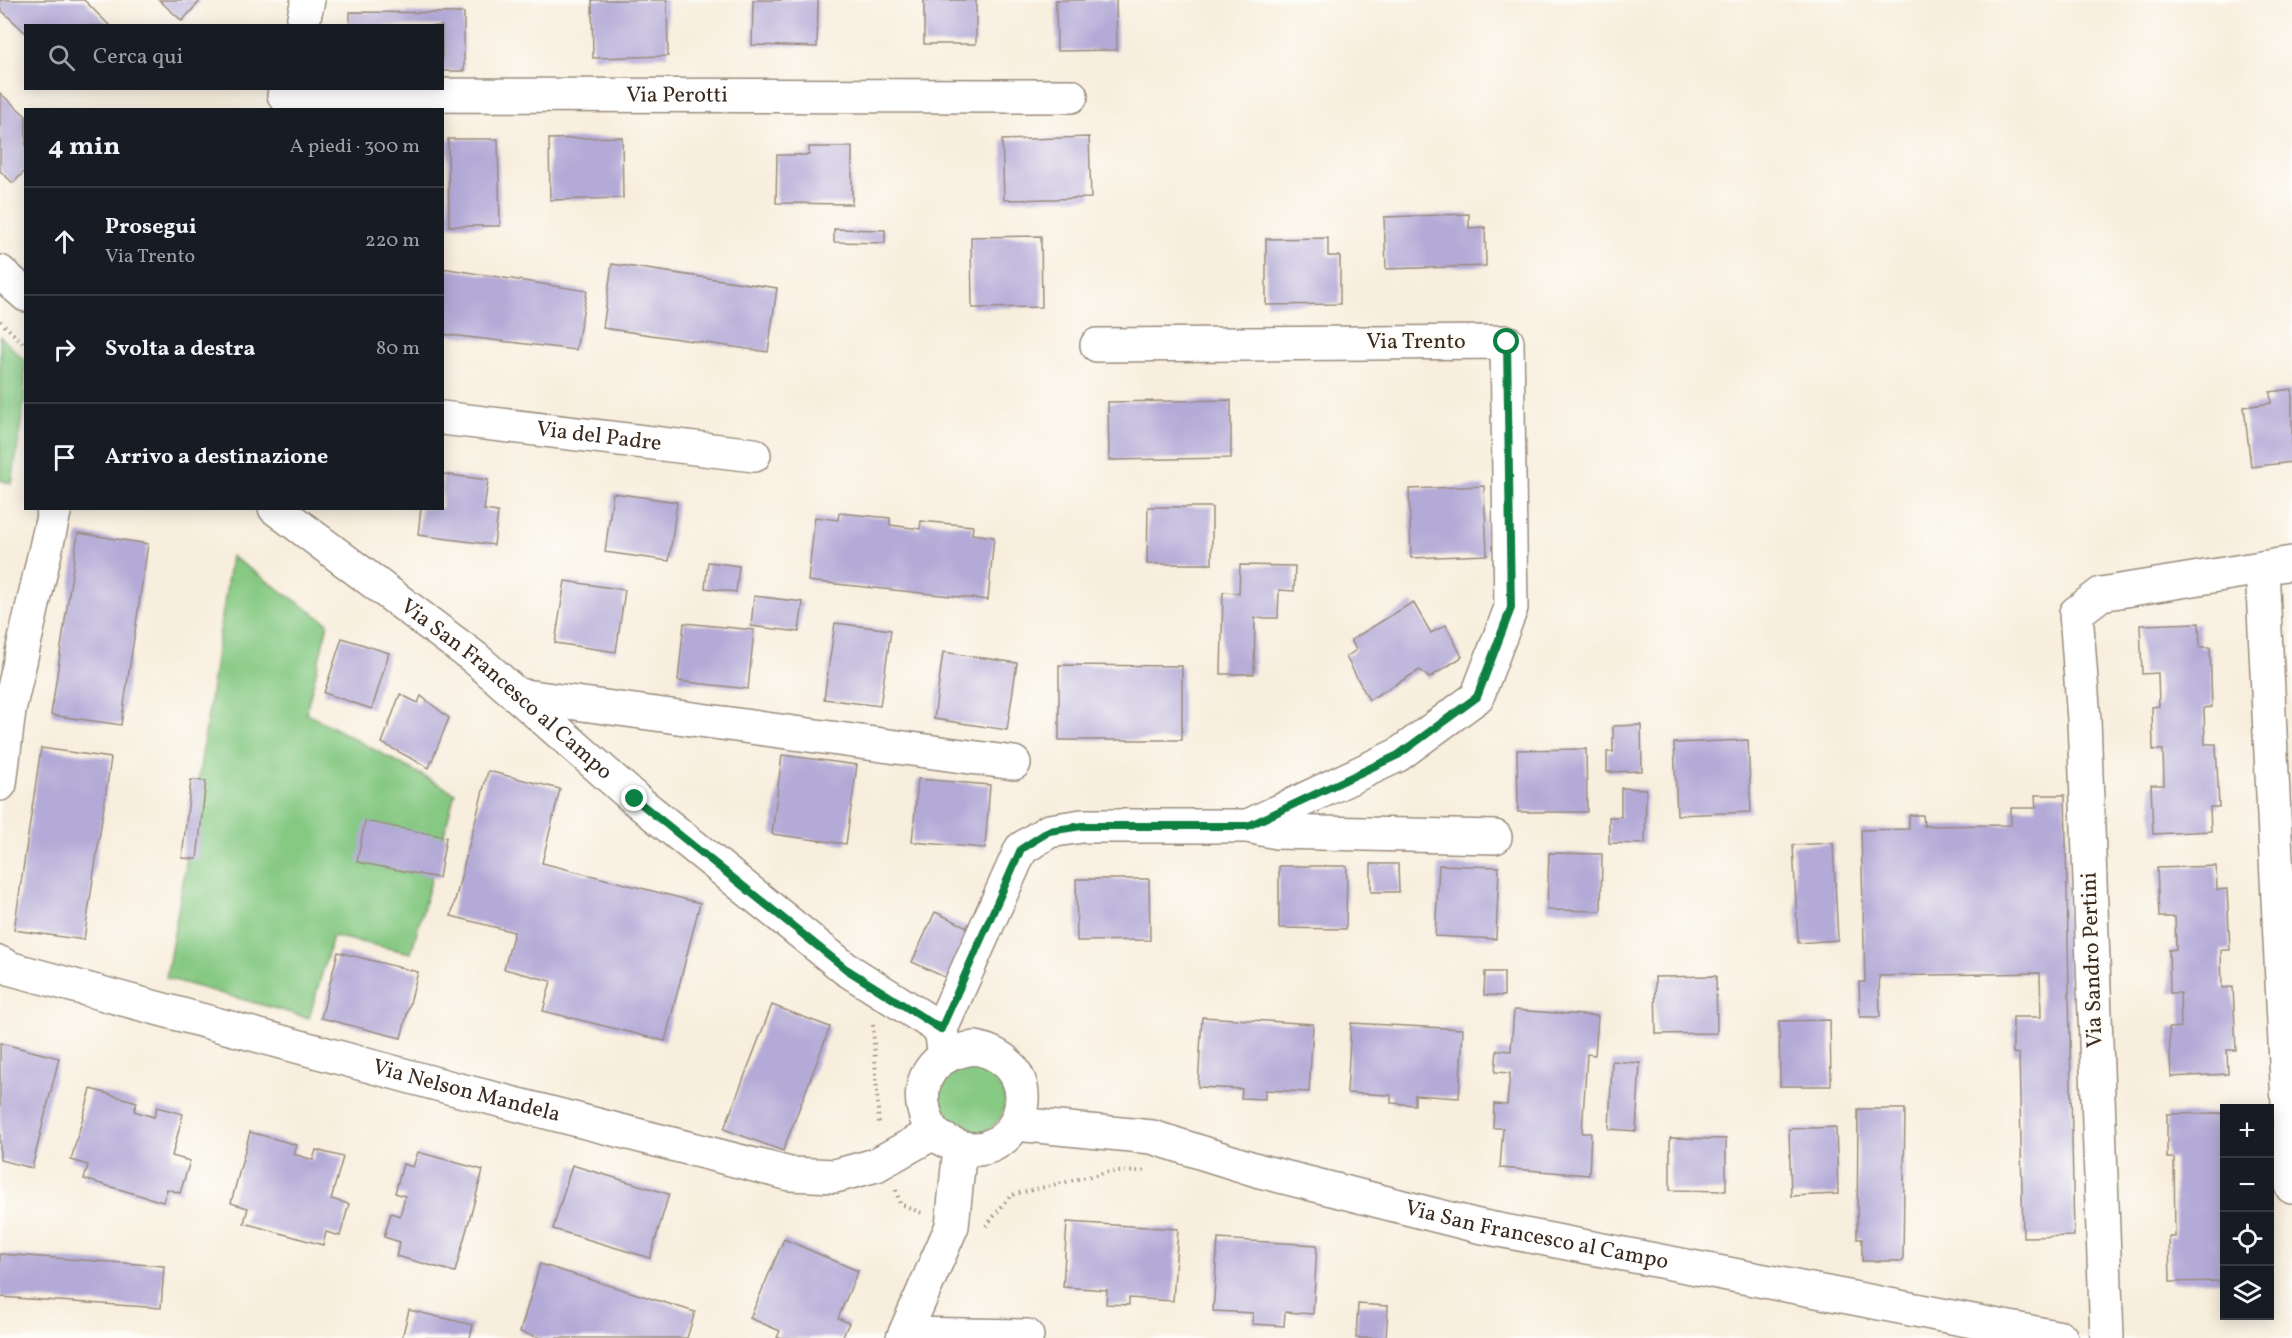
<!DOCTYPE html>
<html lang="it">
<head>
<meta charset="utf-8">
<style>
	body { margin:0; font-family:Vollkorn,serif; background:#242831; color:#f1f3f6 }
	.controls { position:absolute; right:18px; bottom:18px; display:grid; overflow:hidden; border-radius:0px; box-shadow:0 3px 15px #0003 }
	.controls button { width:54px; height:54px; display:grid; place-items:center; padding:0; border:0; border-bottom:2px solid #363941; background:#171b24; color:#f1f3f6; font:30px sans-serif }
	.stop { position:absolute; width:18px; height:18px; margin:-14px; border:4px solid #0b8043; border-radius:50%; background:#fff }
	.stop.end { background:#0b8043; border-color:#fff; box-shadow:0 2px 6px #0008 }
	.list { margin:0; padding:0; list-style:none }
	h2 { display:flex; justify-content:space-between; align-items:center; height:78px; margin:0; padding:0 24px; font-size:26px }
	h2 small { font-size:20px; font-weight:400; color:#9ea1a6 }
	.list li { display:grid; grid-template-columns:39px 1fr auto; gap:18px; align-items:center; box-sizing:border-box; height:108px; padding:0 24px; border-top:2px solid #363941 }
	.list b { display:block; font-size:22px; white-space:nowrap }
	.list p { margin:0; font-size:20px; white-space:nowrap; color:#9ea1a6 }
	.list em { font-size:20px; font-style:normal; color:#9ea1a6 }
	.icon { flex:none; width:33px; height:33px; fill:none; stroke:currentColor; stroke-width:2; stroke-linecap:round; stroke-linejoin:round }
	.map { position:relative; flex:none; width:2292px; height:1338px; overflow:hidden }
	.search { position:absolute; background:#171b24; box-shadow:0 3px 15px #0003; left:24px; top:24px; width:420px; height:66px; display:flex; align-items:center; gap:15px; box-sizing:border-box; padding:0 21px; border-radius:0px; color:#9ea1a6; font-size:22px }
	.panel { position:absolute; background:#171b24; box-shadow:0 3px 15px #0003; left:24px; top:108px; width:420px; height:402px; border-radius:0px }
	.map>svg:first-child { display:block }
</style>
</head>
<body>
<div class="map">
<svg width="2292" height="1338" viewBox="0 0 2292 1338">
	<rect width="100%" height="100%" fill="#fdfcf7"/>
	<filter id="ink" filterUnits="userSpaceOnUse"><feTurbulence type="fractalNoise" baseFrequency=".0167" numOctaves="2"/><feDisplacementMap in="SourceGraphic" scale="12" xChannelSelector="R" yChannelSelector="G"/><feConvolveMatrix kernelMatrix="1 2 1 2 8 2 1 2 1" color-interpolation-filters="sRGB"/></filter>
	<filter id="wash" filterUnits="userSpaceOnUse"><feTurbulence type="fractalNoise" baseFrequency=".008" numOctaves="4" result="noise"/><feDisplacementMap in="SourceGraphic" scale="24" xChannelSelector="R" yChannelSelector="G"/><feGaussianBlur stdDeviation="1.35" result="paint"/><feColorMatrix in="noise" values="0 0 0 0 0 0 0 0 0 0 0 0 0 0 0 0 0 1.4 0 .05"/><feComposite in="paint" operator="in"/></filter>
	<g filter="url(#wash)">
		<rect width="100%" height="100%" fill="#f8eedd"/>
		<g fill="#86c983" stroke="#607a50" stroke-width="1.5">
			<path d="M0 336 25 361V397L12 484 0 480Z"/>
			<path d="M231 556 328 623 306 713 455 793 411 953 333 936 309 1018 166 978 184 877Z"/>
			<circle cx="971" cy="1100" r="34"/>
		</g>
		<g id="blocks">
			<g fill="#b4aad7">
				<path d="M0 0H84L110 26H26V33L0 9Z"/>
				<path d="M159 0H201L182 21Z"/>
				<path d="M592 0H667L668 56 593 58Z"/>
				<path d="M753 0H818L817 47 752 45Z"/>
				<rect x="924" y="0" width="52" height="44"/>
				<path d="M1056 0H1116L1117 50 1057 51Z"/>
				<path d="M350 12 464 13V71H442V26H350Z"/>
				<path d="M0 93 26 116V170L13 183 0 171Z"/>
				<path d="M622 137 623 198 550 200 549 139Z"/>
				<path d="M1089 137 1091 198 1004 200 1002 140Z"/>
				<path d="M448 139H498L500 226H449Z"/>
				<path d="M809 147H852V204L776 203 777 155H809Z"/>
				<path d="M1469 214V228L1485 227 1486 266 1386 269 1384 217Z"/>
				<path d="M834 229 885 230V243L834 242Z"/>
				<path d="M1041 236 1042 307 972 308 971 237Z"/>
				<path d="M1328 238V256H1340V304L1266 305V239Z"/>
				<path d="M612 264 777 288 768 352 603 328Z"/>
				<path d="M442 268 587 291 576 350 442 334Z"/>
				<path d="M2292 389V462L2251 467 2244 407 2271 403 2270 392Z"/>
				<path d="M1231 400V458L1109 460 1108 402Z"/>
				<path d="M442 474 488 480 484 510 498 512 494 545 418 535 421 508H442Z"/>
				<path d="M1484 486 1487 555 1411 558 1409 489Z"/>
				<path d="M613 493 677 502 669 561 605 552Z"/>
				<path d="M1148 507H1212V564H1147Z"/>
				<path d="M839 513 890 518V525L920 529 921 521 973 526 972 534 994 537 988 600 808 581 815 517 838 520Z"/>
				<path d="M78 533 148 544 121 725 51 715Z"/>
				<path d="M708 562 739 566 736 592 705 588Z"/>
				<path d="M1240 565 1295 566 1294 591 1279 590 1278 618H1255L1254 674H1221L1223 592 1239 593Z"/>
				<path d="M565 581 625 590 616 652 555 643Z"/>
				<path d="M754 596 803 602 799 632 751 626Z"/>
				<path d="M1413 602 1431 633 1446 625 1462 657 1429 678 1420 670 1369 700 1346 657 1356 650 1351 640Z"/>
				<path d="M684 623 754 630 748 689 678 681Z"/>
				<path d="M835 623 891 630 880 706 824 699Z"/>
				<path d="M2199 623 2200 647H2210L2212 707 2204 708 2205 744H2216L2219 807H2210L2211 831 2153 834 2151 785H2164L2163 750H2153L2152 707 2159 706 2158 673 2142 674 2140 625Z"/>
				<path d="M342 638 389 653 372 709 324 693Z"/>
				<path d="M943 652 1017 663 1007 730 934 719Z"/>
				<path d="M1059 665 1182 666V740H1059Z"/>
				<path d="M400 694 418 703 421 696 449 718 429 768 382 743Z"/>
				<path d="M1641 725 1642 771 1607 772V752H1613V726Z"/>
				<path d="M1748 740 1751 812 1677 815 1674 743Z"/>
				<path d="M41 748 111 758 84 940 14 930Z"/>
				<path d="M1586 749 1587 812H1518L1517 750Z"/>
				<path d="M782 755 857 765 846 844 772 834Z"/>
				<path d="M488 771 560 789 542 863 700 903 665 1041 543 1011 551 981 504 969 514 932 451 916Z"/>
				<path d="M918 779 990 785 985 848 912 842Z"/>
				<path d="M191 780 206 781 197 859 182 858Z"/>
				<path d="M1621 788 1646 789 1645 844 1609 843V817H1621Z"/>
				<path d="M2035 795H2065L2074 1236 2023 1237 2019 1054 2013 1053V1017H2041L2040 973 1879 976 1880 1017H1860L1859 982H1865L1861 830 1909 829V815H1923L1924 826 2011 825V808H2036Z"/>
				<path d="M365 821 446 837 439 878 357 862Z"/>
				<path d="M1833 843 1838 940 1798 943 1793 845Z"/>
				<path d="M1549 853 1602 854 1601 911 1547 910Z"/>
				<path d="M1371 864H1398L1399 892H1371Z"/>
				<path d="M1439 865 1499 867 1496 939 1435 936Z"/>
				<path d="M1279 866H1347L1346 929 1279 928Z"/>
				<path d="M2216 866 2217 890 2227 889 2230 950H2221L2222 988 2233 987 2236 1050H2227L2228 1074 2171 1077 2169 1028 2181 1027 2180 993H2170L2169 950 2176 949 2175 917H2159L2157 868Z"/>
				<path d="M1076 879H1149L1150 940 1077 941Z"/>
				<path d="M935 912 978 932 955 982 912 962Z"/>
				<path d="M338 952 418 972 401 1038 321 1018Z"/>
				<path d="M1485 972H1504V996L1484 995Z"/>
				<path d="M1716 976 1717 1033 1656 1034 1655 977Z"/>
				<path d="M772 1005 830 1027 783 1151 724 1129Z"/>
				<path d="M1514 1010 1598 1016 1595 1055 1587 1054 1582 1133H1591L1589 1175 1500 1168 1503 1128H1493L1494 1104 1507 1105 1510 1073 1495 1072 1497 1050 1511 1051Z"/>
				<path d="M1202 1017 1313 1024 1309 1092 1265 1090V1099L1241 1098 1242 1089 1198 1087Z"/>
				<path d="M1830 1020 1831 1086H1780L1779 1021Z"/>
				<path d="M1351 1023 1463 1029 1459 1098 1415 1095V1105L1391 1103V1095L1347 1093Z"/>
				<path d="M0 1043 59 1058 32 1168 0 1160Z"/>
				<path d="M1612 1061 1640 1063 1636 1131 1609 1129Z"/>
				<path d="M91 1089 137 1102 134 1111 154 1117 157 1107 183 1114 172 1156 190 1161 180 1193 167 1189 163 1202 84 1179 88 1165 71 1160Z"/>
				<path d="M1858 1109H1905L1903 1261H1862V1239H1857Z"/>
				<path d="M2222 1113 2223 1131H2224V1281L2170 1282 2169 1237H2175L2174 1158H2167V1114Z"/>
				<path d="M1836 1127 1838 1194 1791 1196 1789 1129Z"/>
				<path d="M250 1132 297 1145 294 1154 313 1160 316 1150 343 1157 331 1199 349 1204 340 1236 326 1232 323 1245 244 1223 248 1208 231 1203Z"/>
				<path d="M1670 1138 1726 1139V1191L1670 1190Z"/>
				<path d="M418 1152 483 1170 455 1272 396 1256 400 1242 384 1237 391 1213 400 1216 405 1196 395 1193 403 1164 413 1167Z"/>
				<path d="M572 1165 669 1194 650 1258 553 1229Z"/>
				<path d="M1067 1222 1178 1229 1173 1301 1129 1298V1305L1106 1304 1107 1290 1063 1287Z"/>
				<path d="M784 1239 858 1271 838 1318 849 1323 842 1338H777L780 1331 750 1318Z"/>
				<path d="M1218 1239 1317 1245 1313 1314 1285 1312 1284 1326 1252 1324 1253 1313 1213 1311Z"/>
				<path d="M0 1254 164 1266 161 1308 0 1297Z"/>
				<path d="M540 1264 695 1312 687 1338H541L520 1332Z"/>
				<path d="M1358 1304 1388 1306 1386 1338H1356Z"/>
				<path d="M409 1310 473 1325 470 1338H402Z"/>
			</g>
		</g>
	</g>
	<g filter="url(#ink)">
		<use href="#blocks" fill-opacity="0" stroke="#9a8c7e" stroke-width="1.5"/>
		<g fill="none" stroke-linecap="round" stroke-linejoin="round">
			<defs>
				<g id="minor">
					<path d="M302 26 308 0"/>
					<path id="s1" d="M284 95 1071 96"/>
					<path d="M0 272 26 295"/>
					<path id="s2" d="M442 418 754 455"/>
					<path id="s3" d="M275 508 475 658 635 799 846 969 941 1029 945 1057"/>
					<path d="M2262 568 2292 1187"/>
					<path d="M517 695 1014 763"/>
					<path d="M0 710H9L55 508"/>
					<path d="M0 784 9 710"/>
					<path d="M1248 826 1277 832 1495 837"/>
					<path id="s4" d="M0 963 12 969 448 1087 790 1174 835 1176 876 1165 933 1133"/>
					<path d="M941 1029 1021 849 1049 831 1082 826H1248L1398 755 1477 697 1511 608 1507 342 1097 345"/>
					<path d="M976 1048C1059 1067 1016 1173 953 1144 942 1139 934 1136 929 1125 911 1082 932 1052 976 1048Z"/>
					<path id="s5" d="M1016 1124 1152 1137 1260 1171 1478 1226 2061 1338"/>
					<path d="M905 1334 1027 1336"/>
					<path d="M903 1338 952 1226 960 1148"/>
					<path d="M2107 1338 2084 720 2076 613 2101 594 2292 563"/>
				</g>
			</defs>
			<use href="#minor" stroke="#9a8c7e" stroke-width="36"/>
			<g stroke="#9a8c7e" stroke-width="4" stroke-dasharray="1.5 4.5" stroke-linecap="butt">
				<path d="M0 321 26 346"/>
				<path d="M873 1025 879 1126"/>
				<path d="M896 1190 900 1204 922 1213"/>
				<path d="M986 1226 1011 1195 1108 1172 1147 1171"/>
			</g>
			<use href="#minor" stroke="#fff" stroke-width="33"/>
		</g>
	</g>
	<g fill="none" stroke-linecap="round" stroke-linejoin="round" filter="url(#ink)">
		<path stroke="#0b8043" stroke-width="8" d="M635 799 846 969 941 1029 1021 849 1049 831 1082 826H1248L1398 755 1477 697 1511 608 1507 342"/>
	</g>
	<g text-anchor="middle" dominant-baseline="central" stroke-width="5" stroke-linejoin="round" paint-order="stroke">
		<g font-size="22" fill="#3b2a1e" stroke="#fdfcf7">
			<text stroke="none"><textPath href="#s1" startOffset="393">Via Perotti</textPath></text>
			<text x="1416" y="342">Via Trento</text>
			<text stroke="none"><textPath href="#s2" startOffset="158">Via del Padre</textPath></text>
			<text stroke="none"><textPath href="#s3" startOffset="294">Via San Francesco al Campo</textPath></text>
			<text transform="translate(2093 960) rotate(-92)">Via Sandro Pertini</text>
			<text stroke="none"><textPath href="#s4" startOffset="484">Via Nelson Mandela</textPath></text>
			<text stroke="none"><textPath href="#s5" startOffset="534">Via San Francesco al Campo</textPath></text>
		</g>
	</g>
</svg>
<div class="controls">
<button>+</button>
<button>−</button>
<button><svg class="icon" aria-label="locate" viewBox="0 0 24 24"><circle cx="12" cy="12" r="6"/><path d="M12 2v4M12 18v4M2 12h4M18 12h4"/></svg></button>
<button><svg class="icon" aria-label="layers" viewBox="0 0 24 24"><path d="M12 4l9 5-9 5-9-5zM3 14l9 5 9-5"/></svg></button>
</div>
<div class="stop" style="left:1507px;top:342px"></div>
<div class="stop end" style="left:635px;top:799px"></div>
<div class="search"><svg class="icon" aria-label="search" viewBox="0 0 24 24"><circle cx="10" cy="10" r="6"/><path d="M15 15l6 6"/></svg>Cerca qui</div>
<section class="panel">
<h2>4 min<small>A piedi · 300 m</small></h2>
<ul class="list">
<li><svg class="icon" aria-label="ahead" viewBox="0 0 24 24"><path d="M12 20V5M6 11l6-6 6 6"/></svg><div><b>Prosegui</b><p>Via Trento</p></div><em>220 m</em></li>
<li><svg class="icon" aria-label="right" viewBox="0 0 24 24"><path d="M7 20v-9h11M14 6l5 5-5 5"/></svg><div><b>Svolta a destra</b></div><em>80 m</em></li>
<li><svg class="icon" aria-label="arrive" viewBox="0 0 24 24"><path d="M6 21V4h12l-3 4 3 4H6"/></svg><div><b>Arrivo a destinazione</b></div></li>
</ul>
</section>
</div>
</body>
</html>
